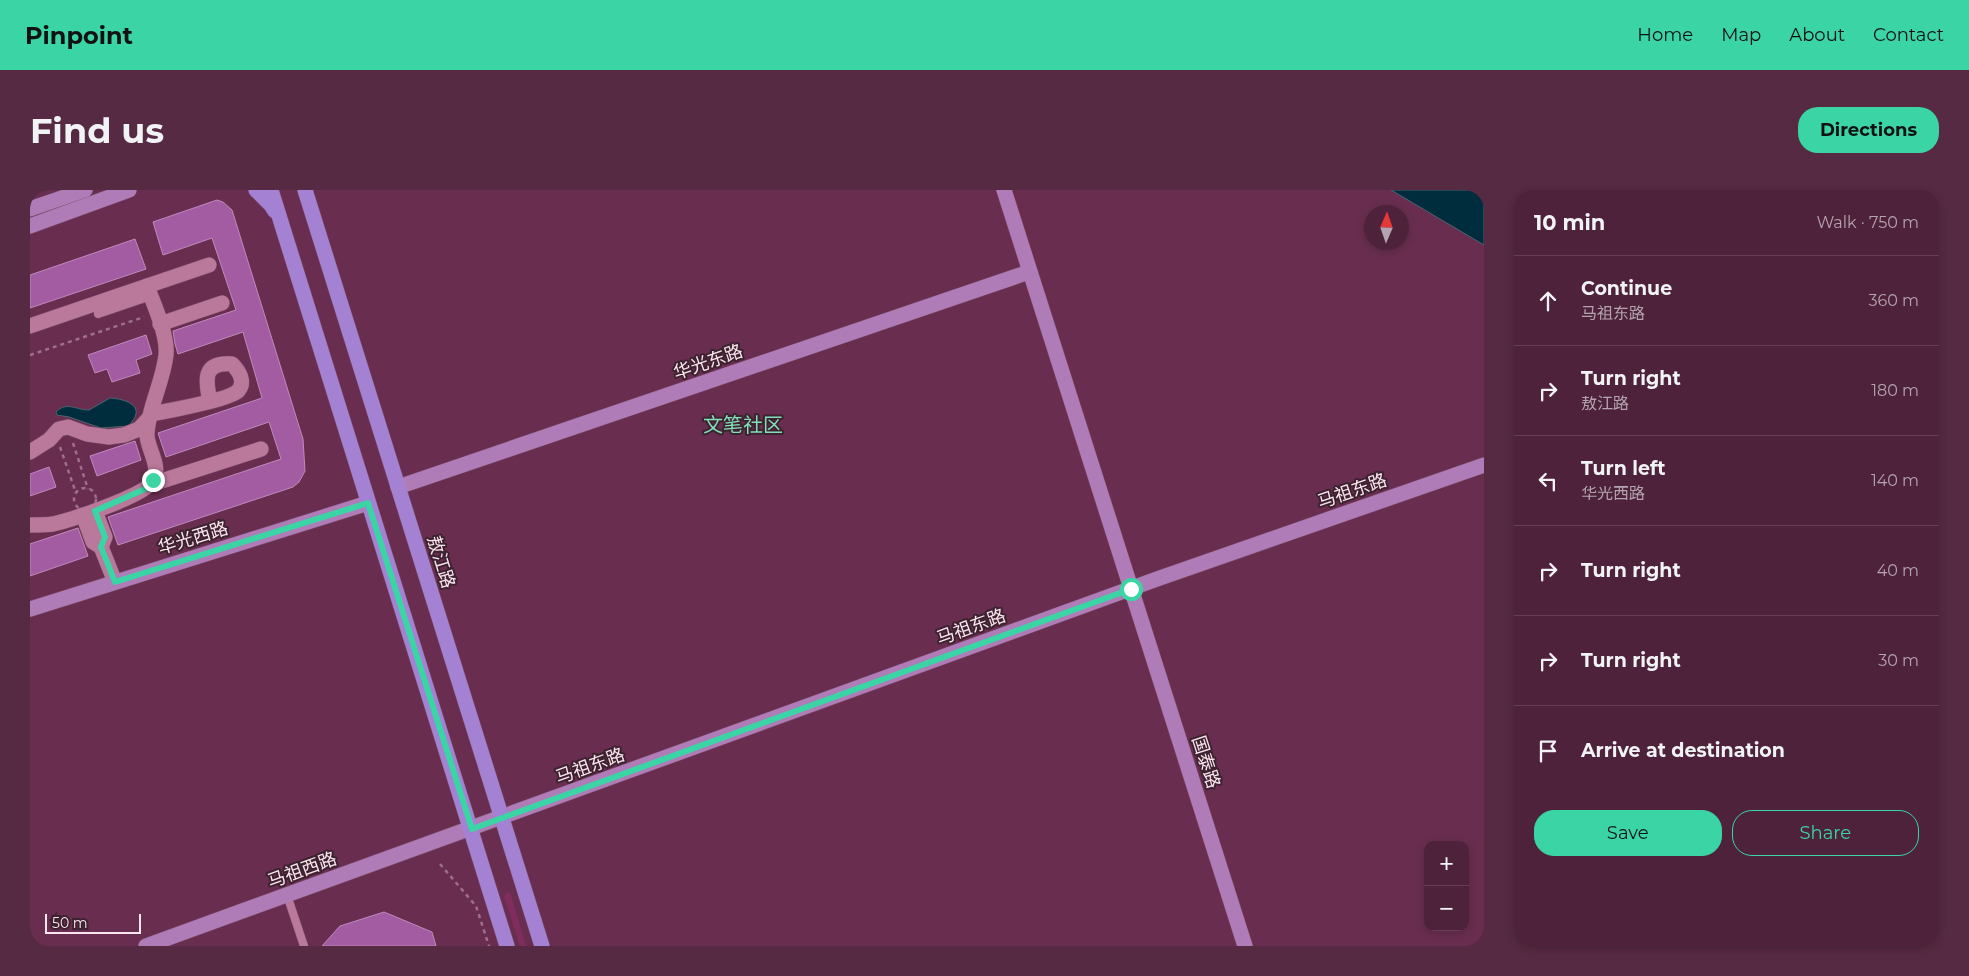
<!DOCTYPE html>
<html lang="en">
<head>
<meta charset="utf-8">
<style>
	body { margin:0; font-family:Montserrat,"Noto Sans SC",sans-serif; background:#552a42; color:#f1f3f6 }
	.controls { position:absolute; right:15px; bottom:15px; display:grid; overflow:hidden; border-radius:10px; box-shadow:0 2px 8px #0003 }
	.controls button { width:45px; height:45px; display:grid; place-items:center; padding:0; border:0; border-bottom:1px solid #663f55; background:#4f223b; color:#f1f3f6; font:25px sans-serif }
	.compass { position:absolute; left:1334px; top:15px; width:45px; height:45px; border-radius:50%; background:#4f223b; box-shadow:0 2px 8px #0003; rotate:2deg }
	.scale { position:absolute; left:15px; bottom:12px; width:96px; box-sizing:border-box; padding-left:5px; border:2px solid #fbe5ef; border-top:0; font-size:14px; line-height:18px; white-space:nowrap; color:#fbe5ef; -webkit-text-stroke:4px #3d2230; paint-order:stroke }
	.stop { position:absolute; width:15px; height:15px; margin:-11px; border:4px solid #3ad4a5; border-radius:50%; background:#fff }
	.stop.end { background:#3ad4a5; border-color:#fff; box-shadow:0 1px 5px #0008 }
	.list { margin:0; padding:0; list-style:none }
	h2 { display:flex; justify-content:space-between; align-items:center; height:65px; margin:0; padding:0 20px; font-size:21px }
	h2 small { font-size:16px; font-weight:400; color:#b3a4af }
	.list li { display:grid; grid-template-columns:32px 1fr auto; gap:15px; align-items:center; box-sizing:border-box; height:90px; padding:0 20px; border-top:1px solid #663f55 }
	.list b { display:block; font-size:19px; white-space:nowrap }
	.list p { margin:0; font-size:16px; white-space:nowrap; color:#b3a4af }
	.list em { font-size:16px; font-style:normal; color:#b3a4af }
	.actions { display:flex; gap:10px; padding:15px 20px }
	.actions a { flex:1; padding:11px 0; border:1px solid #3ad4a5; border-radius:20px; text-align:center; font-size:18px; color:#3ad4a5 }
	.actions .main { background:#3ad4a5; color:#111 }
	.icon { flex:none; width:28px; height:28px; fill:none; stroke:currentColor; stroke-width:2; stroke-linecap:round; stroke-linejoin:round }
	.map { position:relative; flex:none; width:1454px; height:756px; overflow:hidden; border-radius:20px }
	header { display:flex; align-items:center; gap:30px; box-sizing:border-box; height:70px; padding:0 25px; background:#3ad4a5; color:#111 }
	header strong { font-size:24px }
	nav { display:flex; gap:28px; margin-inline-start:auto; font-size:18px }
	.intro { display:flex; align-items:center; justify-content:space-between; box-sizing:border-box; height:120px; padding:0 30px }
	h1 { margin:0; font-size:35px }
	.button { padding:12px 22px; border-radius:20px; background:#3ad4a5; color:#111; font-size:18px; font-weight:700 }
	main { display:flex; gap:30px; padding:0 30px }
	aside { flex:1; background:#4f223b; border-radius:20px; box-shadow:0 2px 8px #0003 }
	.map>svg:first-child { display:block }
</style>
</head>
<body>
<header>
<strong>Pinpoint</strong>
<nav><a>Home</a><a>Map</a><a>About</a><a>Contact</a></nav>
</header>
<div class="intro"><h1>Find us</h1><a class="button">Directions</a></div>
<main>
<div class="map">
<svg width="1454" height="756" viewBox="0 0 1454 756">
	<rect width="100%" height="100%" fill="#692e4f"/>
	<path fill="#802d5e" d="M478 702 481 705 496 756H490L474 706Z"/>
	<g fill="#002d3d" stroke="#4b6472">
		<path d="M1361 0H1454V55Z"/>
		<path d="M80 208C97 209 118 217 98 236L71 238 39 227 27 225 26 222C36 211 46 220 59 220Z"/>
	</g>
	<g fill="#a35ba2" stroke="#bf8abd">
		<path d="M187 10 193 12 202 20 273 249 275 281 269 292 263 297 88 355 78 327 251 269 239 232 136 267 128 243 232 208 213 142 148 164 145 154 143 141 206 120 182 48 133 65 123 32Z"/>
		<path d="M105 49 116 79 0 118V85Z"/>
		<path d="M116 145 122 164 106 170 110 183 82 192 77 179 65 183 58 165Z"/>
		<path d="M105 251 111 270 67 286 60 266Z"/>
		<path d="M19 277 26 297 0 306V284Z"/>
		<path d="M48 338 58 366 0 386V354Z"/>
		<path d="M354 722 402 742 406 756H292L310 736Z"/>
	</g>
	<g fill="none" stroke-linecap="round" stroke-linejoin="round">
		<defs>
			<g id="lane">
				<path d="M68 124 121 106"/>
				<path d="M257 705 274 756"/>
			</g>
			<g id="street">
				<path d="M117 96 179 75"/>
				<path d="M130 134 192 113"/>
				<path d="M0 136 117 96C124 115 138 145 136 165 133 192 119 216 117 243 116 258 132 275 123 291 114 306 41 330 23 334 16 335 7 335 0 335"/>
				<path d="M121 224C137 221 199 210 208 201 216 192 209 181 202 174 173 172 175 189 180 211"/>
				<path d="M0 262 19 250 29 239 38 237 57 244 79 247 94 245 109 239 120 227"/>
				<path d="M119 295 231 259"/>
				<path d="M65 321 75 347 71 357"/>
				<path d="M53 325 63 352 71 357 85 392"/>
			</g>
			<g id="secondary">
				<path d="M974 0 1215 756"/>
				<path d="M0 19 55 0"/>
				<path d="M0 36 99 0"/>
				<path d="M368 297 999 82"/>
				<path d="M0 419 338 313"/>
				<path d="M116 756 1127 389 1454 275"/>
			</g>
			<g id="primary">
				<path d="M226 0 241 15 245 21"/>
				<path d="M241 0 477 756"/>
				<path d="M275 0 512 756"/>
			</g>
		</defs>
		<use href="#lane" stroke="#7c4e69" stroke-width="9"/>
		<use href="#street" stroke="#7c4e69" stroke-width="16"/>
		<use href="#secondary" stroke="#7c4e69" stroke-width="16"/>
		<use href="#primary" stroke="#7c4e69" stroke-width="16"/>
		<g stroke="#9e7089" stroke-width="2.5" stroke-dasharray="4 4" stroke-linecap="butt">
			<path d="M0 2 7 0"/>
			<path d="M0 165 114 127"/>
			<path d="M43 253 58 299"/>
			<path d="M30 257 46 303"/>
			<circle cx="55" cy="309" r="11"/>
			<path d="M410 674 446 716 459 756"/>
		</g>
		<use href="#lane" stroke="#ba789a" stroke-width="8"/>
		<use href="#street" stroke="#ba789a" stroke-width="15"/>
		<use href="#secondary" stroke="#b07cb7" stroke-width="15"/>
		<use href="#primary" stroke="#a581d4" stroke-width="15"/>
	</g>
	<g fill="none" stroke-linecap="round" stroke-linejoin="round">
		<path stroke="#3ad4a5" stroke-width="6" d="M123 290 115 299 65 321 75 347 71 357 85 392 338 313 442 639 1101 399"/>
	</g>
	<g text-anchor="middle" dominant-baseline="central" stroke-width="4" stroke-linejoin="round" paint-order="stroke">
		<g font-size="18" fill="#fbe5ef" stroke="#3d2230">
			<text transform="translate(678 172) rotate(-19)">华光东路</text>
			<text transform="translate(1322 301) rotate(-19)">马祖东路</text>
			<text transform="translate(163 348) rotate(-17)">华光西路</text>
			<text transform="translate(411 372) rotate(73)">敖江路</text>
			<text transform="translate(941 437) rotate(-20)">马祖东路</text>
			<text transform="translate(1176 572) rotate(72)">国泰路</text>
			<text transform="translate(560 576) rotate(-20)">马祖东路</text>
			<text transform="translate(272 680) rotate(-20)">马祖西路</text>
		</g>
		<g font-size="20" fill="#83ddba" stroke="#3d2230">
			<text x="713" y="235">文笔社区</text>
		</g>
	</g>
</svg>
<div class="controls">
<button>+</button>
<button>−</button>
</div>
<svg class="compass" viewBox="-18 -18 36 36"><path d="M0-13l5 13h-10z" fill="#e53935"/><path d="M0 13l5-13h-10z" fill="#b3a4af"/></svg>
<div class="scale">50 m</div>
<div class="stop" style="left:1101px;top:399px"></div>
<div class="stop end" style="left:123px;top:290px"></div>
</div>
<aside>
<h2>10 min<small>Walk · 750 m</small></h2>
<ul class="list">
<li><svg class="icon" aria-label="ahead" viewBox="0 0 24 24"><path d="M12 20V5M6 11l6-6 6 6"/></svg><div><b>Continue</b><p>马祖东路</p></div><em>360 m</em></li>
<li><svg class="icon" aria-label="right" viewBox="0 0 24 24"><path d="M7 20v-9h11M14 6l5 5-5 5"/></svg><div><b>Turn right</b><p>敖江路</p></div><em>180 m</em></li>
<li><svg class="icon" aria-label="left" viewBox="0 0 24 24"><path d="M17 20v-9H6M10 6l-5 5 5 5"/></svg><div><b>Turn left</b><p>华光西路</p></div><em>140 m</em></li>
<li><svg class="icon" aria-label="right" viewBox="0 0 24 24"><path d="M7 20v-9h11M14 6l5 5-5 5"/></svg><div><b>Turn right</b></div><em>40 m</em></li>
<li><svg class="icon" aria-label="right" viewBox="0 0 24 24"><path d="M7 20v-9h11M14 6l5 5-5 5"/></svg><div><b>Turn right</b></div><em>30 m</em></li>
<li><svg class="icon" aria-label="arrive" viewBox="0 0 24 24"><path d="M6 21V4h12l-3 4 3 4H6"/></svg><div><b>Arrive at destination</b></div></li>
</ul>
<div class="actions"><a class="main">Save</a><a>Share</a></div>
</aside>
</main>
</body>
</html>
